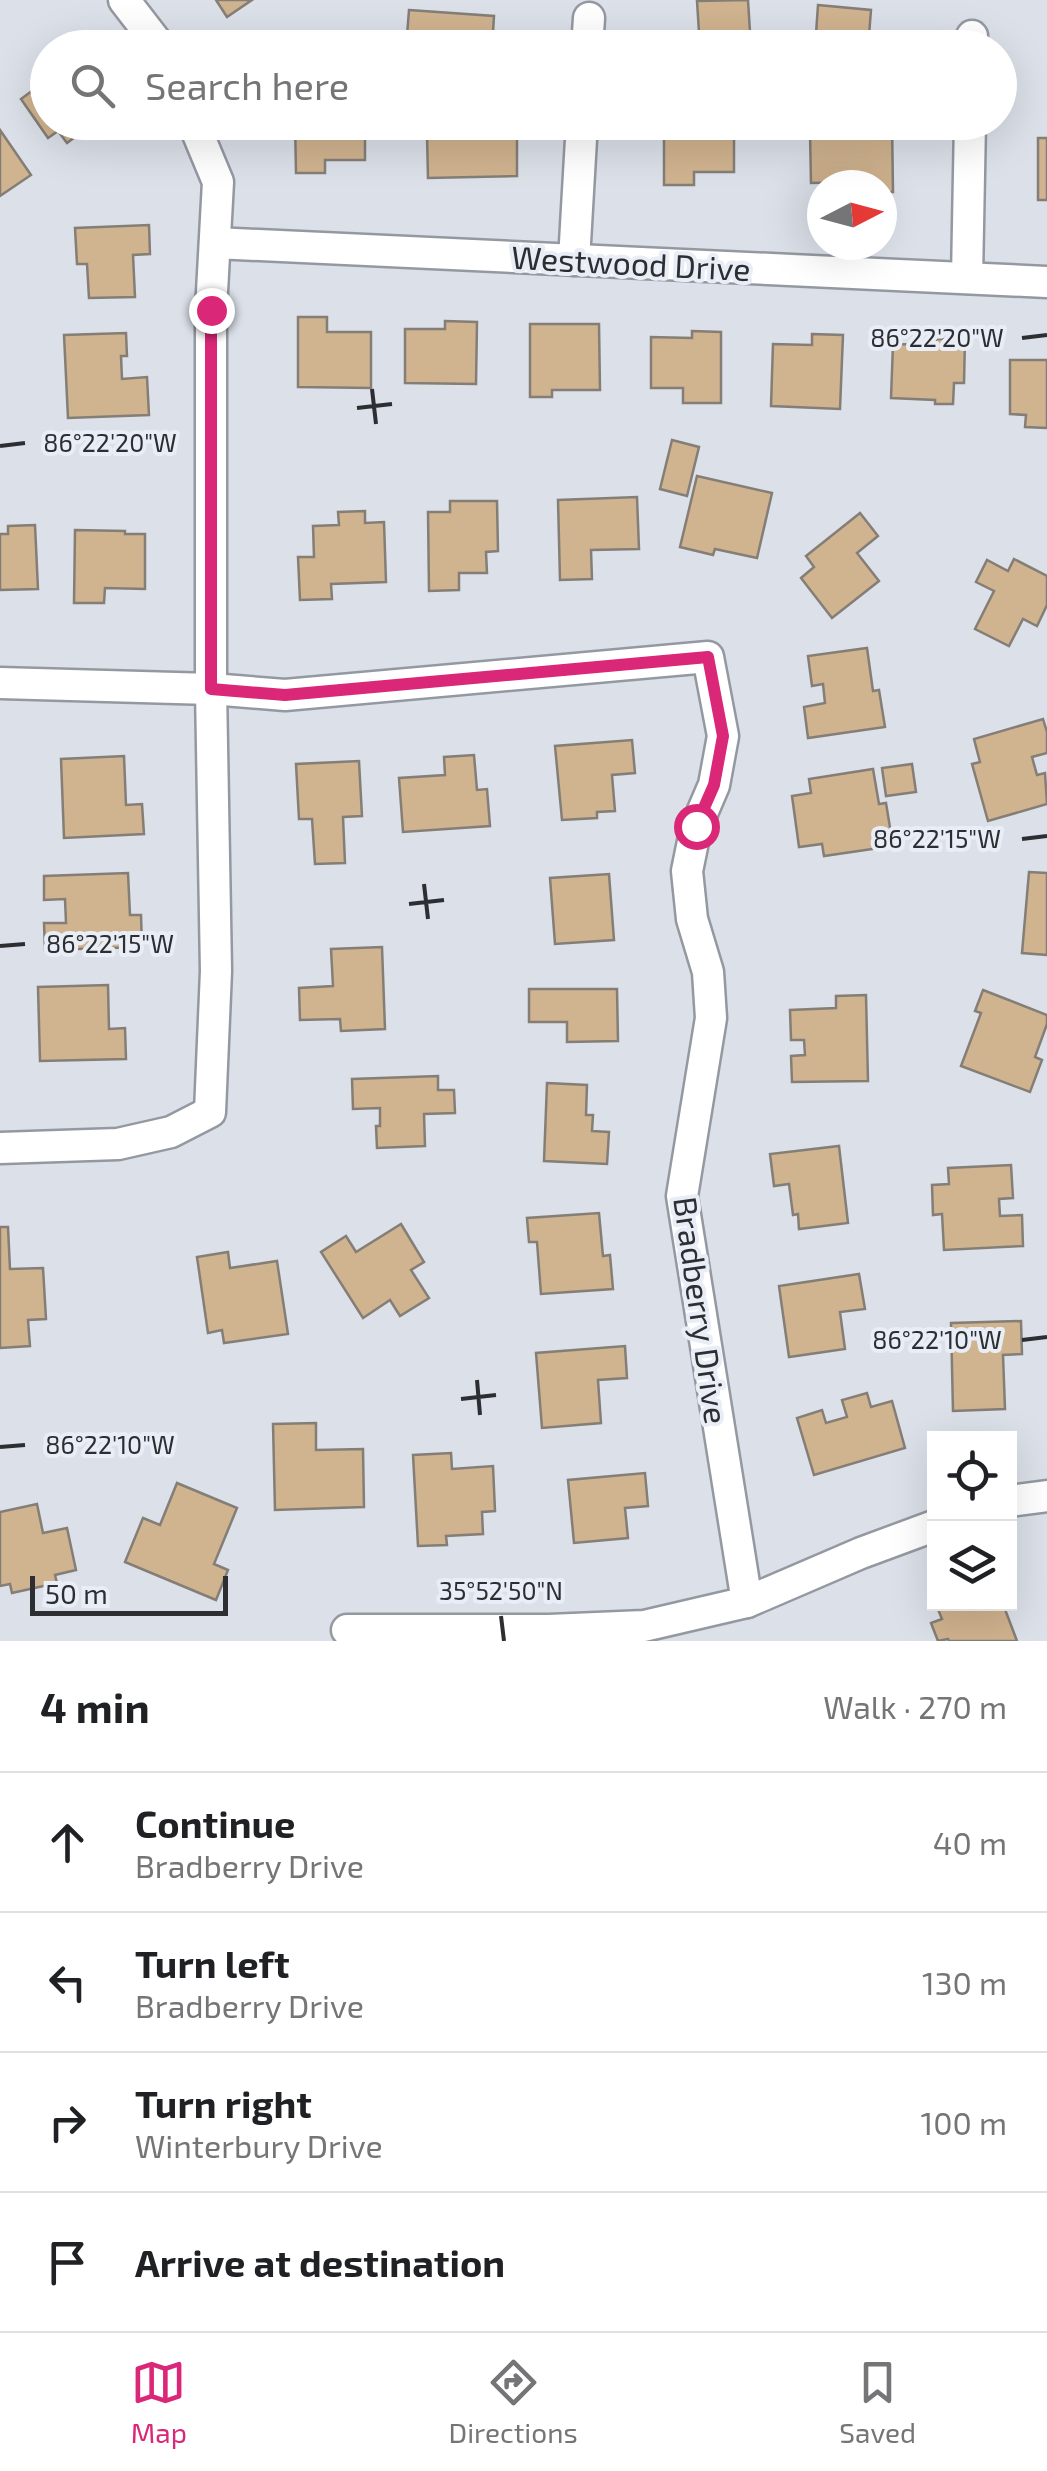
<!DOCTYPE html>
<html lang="en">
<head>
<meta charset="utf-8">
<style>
	body { margin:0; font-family:"Exo 2",sans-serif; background:#f6f6f6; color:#202124 }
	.controls { position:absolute; right:30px; bottom:30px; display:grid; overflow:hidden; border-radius:0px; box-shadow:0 10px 40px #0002 }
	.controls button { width:90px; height:90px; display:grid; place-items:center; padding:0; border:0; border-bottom:2px solid #e0e0e0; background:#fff; color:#202124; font:50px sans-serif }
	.compass { position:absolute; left:807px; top:170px; width:90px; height:90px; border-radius:50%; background:#fff; box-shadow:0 10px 40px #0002; rotate:84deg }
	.scale { position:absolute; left:30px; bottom:25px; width:198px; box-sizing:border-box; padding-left:10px; border:5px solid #2c2e32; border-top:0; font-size:28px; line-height:35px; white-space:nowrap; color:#2c2e32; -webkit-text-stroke:8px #e8edf6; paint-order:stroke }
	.stop { position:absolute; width:30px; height:30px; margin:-22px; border:8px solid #db2777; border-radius:50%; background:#fff }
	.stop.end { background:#db2777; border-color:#fff; box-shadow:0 2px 10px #0008 }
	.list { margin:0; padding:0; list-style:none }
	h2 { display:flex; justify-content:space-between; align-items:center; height:130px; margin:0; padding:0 40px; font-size:42px }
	h2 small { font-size:32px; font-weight:400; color:#757577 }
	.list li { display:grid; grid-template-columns:65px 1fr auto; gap:30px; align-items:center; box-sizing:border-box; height:140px; padding:0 40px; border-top:2px solid #e0e0e0 }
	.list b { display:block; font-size:38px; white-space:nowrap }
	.list p { margin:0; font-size:32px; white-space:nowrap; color:#757577 }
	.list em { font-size:32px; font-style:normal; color:#757577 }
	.icon { flex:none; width:55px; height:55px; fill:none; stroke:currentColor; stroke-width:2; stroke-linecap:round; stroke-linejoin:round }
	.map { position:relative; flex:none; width:1047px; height:1641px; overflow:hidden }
	.search { position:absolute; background:#fff; box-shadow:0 10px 40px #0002; left:30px; right:30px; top:30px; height:110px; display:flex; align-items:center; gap:25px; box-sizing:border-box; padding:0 35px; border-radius:55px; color:#757577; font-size:38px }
	.sheet { height:690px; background:#fff }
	nav { display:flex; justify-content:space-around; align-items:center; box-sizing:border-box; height:140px; border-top:2px solid #e0e0e0; background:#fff; font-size:28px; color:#757577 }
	nav a { display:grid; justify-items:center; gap:5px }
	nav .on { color:#db2777 }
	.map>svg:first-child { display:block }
</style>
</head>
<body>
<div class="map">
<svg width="1047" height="1641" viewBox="0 0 1047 1641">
	<rect width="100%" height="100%" fill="#dbe0e9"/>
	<g fill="#d0b38f" stroke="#847e77" stroke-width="2.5">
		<path d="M216 0H252L227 17Z"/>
		<path d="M748 0 751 48H700L697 1Z"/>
		<path d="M818 5 871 10 868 48H815Z"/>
		<path d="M409 10 494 16 492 48H406Z"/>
		<path d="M48 79V122H95L67 143 58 131 48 138 21 99Z"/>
		<path d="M295 122H365V160H325V173H296Z"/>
		<path d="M664 122H734V172H694V185H664Z"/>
		<path d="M867 122H892L893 192H882V185H857V182L811 183 810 132 867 131Z"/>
		<path d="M517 127V176L428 178 427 135 468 134V128Z"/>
		<path d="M0 130 31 175 0 196Z"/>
		<rect x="1038" y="138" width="9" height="62"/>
		<path d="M149 225 150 254 133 255 135 297 89 298 87 264H77L75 228Z"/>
		<path d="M298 317H327V332H371V388L298 387Z"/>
		<path d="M445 321 477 322 476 384 405 383V329H445Z"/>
		<path d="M530 324H599L600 390H552V397H530Z"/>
		<path d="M692 331 721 332V403H683V388H651V337L692 338Z"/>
		<path d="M126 333 127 356H121L122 379 147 377 149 415 68 418 64 335Z"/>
		<path d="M812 334 843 335 840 409 771 406 773 344 812 345Z"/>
		<path d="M936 339H965L964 383H954L953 404H935V400L891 398 893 344 935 345Z"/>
		<path d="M1010 360H1047V428L1025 427 1026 415 1010 414Z"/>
		<path d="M672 440 699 447 687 496 660 489Z"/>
		<path d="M697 476 772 493 757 558 715 549 713 555 680 547Z"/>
		<path d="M637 497 639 549 591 550 592 579 560 580 558 500Z"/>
		<path d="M450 501H497L498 551 486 552 487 573H459V590L429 591 428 512H450Z"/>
		<path d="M365 511V523L384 522 386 582 331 584 332 599 300 600 298 557H314L313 526 339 525 338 512Z"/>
		<path d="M860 513 878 536 857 553 879 581 832 618 801 578 814 567 806 556Z"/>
		<path d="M35 525 38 589 0 590V534H8V526Z"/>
		<path d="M75 530 125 531V534H145V589L105 588 104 603H74Z"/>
		<path d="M1014 559 1047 576V605L1037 626 1023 619 1009 646 975 629 994 591 976 582 987 560 1008 571Z"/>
		<path d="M867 648 873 691 879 690 885 727 808 738 804 707 825 703 823 684 812 686 808 656Z"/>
		<path d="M1043 719 1047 732V753L1032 757 1037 775 1045 773 1047 804 988 821 972 764 980 762 974 739Z"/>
		<path d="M632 740 635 773 612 775 615 811 597 812V818L562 820 555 746Z"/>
		<path d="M474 755 477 790 487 789 490 826 403 832 399 778 445 775 444 757Z"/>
		<path d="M124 756 126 805 142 804 144 834 64 838 61 759Z"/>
		<path d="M359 761 362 816 343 817 345 863 315 864 312 819H299L296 764Z"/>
		<path d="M912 764 916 792 886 796 882 768Z"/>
		<path d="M873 769 879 804 886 803 893 846 824 856 822 844 799 847 792 796 811 793 809 779Z"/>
		<path d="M1029 872 1047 873V955L1022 953Z"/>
		<path d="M128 873 130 915H141L142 947 45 950 44 923H66L65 899 44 900V876Z"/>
		<path d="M609 874 614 940 555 944 550 878Z"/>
		<path d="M382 947 385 1029 341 1031 340 1019 300 1020 299 988 333 986 331 949Z"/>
		<path d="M108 985 109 1029 125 1028 126 1059 40 1061 38 987Z"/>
		<path d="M529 989H617L618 1041 567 1042V1022H529Z"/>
		<path d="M983 990 1047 1015V1024L1035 1057 1042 1060 1030 1092 961 1066 981 1013 975 1011Z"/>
		<path d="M866 995 868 1081 792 1082 791 1056 805 1055 804 1040H791L790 1010 836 1008V996Z"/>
		<path d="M438 1076V1090H454L455 1113 424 1114 425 1146 377 1148 376 1126H380V1108L353 1109 352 1079Z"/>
		<path d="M547 1083 587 1085 586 1115H593L592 1131 609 1132 607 1164 544 1161Z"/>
		<path d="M839 1146 848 1223 799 1229 798 1214 793 1215 789 1184 774 1186 770 1154Z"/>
		<path d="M1011 1165 1013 1198 999 1199 1000 1216 1022 1215 1023 1246 944 1250 942 1214 933 1215 932 1185 949 1184 948 1168Z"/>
		<path d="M599 1213 603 1256 610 1255 613 1289 541 1294 537 1242H529L527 1218Z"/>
		<path d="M401 1224 424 1262 411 1270 429 1298 400 1316 390 1300 363 1318 321 1252 346 1236 356 1252Z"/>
		<path d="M0 1227H8L10 1269 43 1268 46 1319 28 1320 30 1346 0 1348Z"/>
		<path d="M228 1252 230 1268 277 1261 288 1334 224 1343 222 1330 208 1333 197 1257Z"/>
		<path d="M859 1274 865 1309 840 1312 845 1349 789 1357 779 1286Z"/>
		<path d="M1021 1321 1022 1354 1003 1355 1005 1409 953 1411 951 1323Z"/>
		<path d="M625 1346 627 1378 598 1380 601 1423 542 1428 536 1353Z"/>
		<path d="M867 1393 871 1407 892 1401 905 1448 814 1475 797 1418 822 1410 826 1423 847 1417 842 1400Z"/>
		<path d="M316 1423V1450L363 1449 364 1507 275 1510 273 1424Z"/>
		<path d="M451 1453 452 1469 493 1466 495 1511 482 1512 483 1534 446 1536 447 1545 418 1546 413 1455Z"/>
		<path d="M645 1473 648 1506 625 1508 628 1538 574 1543 568 1480Z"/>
		<path d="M177 1483 237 1508 214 1564 228 1570 216 1600 125 1562 143 1518 160 1525Z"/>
		<path d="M37 1504 43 1533 67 1528 76 1570 55 1575 57 1583 12 1593 10 1584 0 1586V1512Z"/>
		<path d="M946 1604H1003L1017 1641H949L948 1639 938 1641 931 1623 942 1619 937 1607Z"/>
	</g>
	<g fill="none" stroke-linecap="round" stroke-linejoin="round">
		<defs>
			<g id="street">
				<path d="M124 0 161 48"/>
				<path d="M587 48 589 18"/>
				<path d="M972 48V36"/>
				<path d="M215 243 1047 282"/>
				<path d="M574 260 582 122"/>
				<path d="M967 278 970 122"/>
				<path d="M0 683 211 689 285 695 708 657 723 736 714 785 696 827 687 871 692 919 708 972 711 1018 682 1196 747 1602"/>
				<path d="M0 1148 118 1144 171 1132 210 1112 216 971 211 689V310L218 182 193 122"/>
				<path d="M1010 1501 1047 1496"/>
				<path d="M347 1630H549L644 1626 747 1602 861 1553 934 1526"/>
			</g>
		</defs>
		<use href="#street" stroke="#9499a1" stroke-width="35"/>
		<use href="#street" stroke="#fff" stroke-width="30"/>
	</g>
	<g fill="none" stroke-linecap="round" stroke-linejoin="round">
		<path stroke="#db2777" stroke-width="12" d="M211 310V689L285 695 708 657 723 736 714 785 696 826"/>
	</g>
	<path fill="none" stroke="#2c2e32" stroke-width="4" d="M1022 338 1047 335M372 389 376 424M357 408 392 404M0 446 25 443M1022 839 1047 836M424 884 428 919M409 904 444 900M0 946 25 944M1022 1340 1047 1337M477 1380 480 1415M461 1399 496 1395M0 1447 25 1445M501 1616 504 1641"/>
	<g text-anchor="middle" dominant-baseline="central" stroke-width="8" stroke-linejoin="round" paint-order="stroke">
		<g font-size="32" fill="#2c2e32" stroke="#e8edf6">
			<text transform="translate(631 262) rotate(3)">Westwood Drive</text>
			<text transform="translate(702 1310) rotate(82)">Bradberry Drive</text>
		</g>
	</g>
	<g font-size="25" text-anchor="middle" fill="#2c2e32" stroke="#e8edf6" stroke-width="8" stroke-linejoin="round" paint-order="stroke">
		<text x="937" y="347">86°22'20"W</text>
		<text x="110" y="452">86°22'20"W</text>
		<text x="937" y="848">86°22'15"W</text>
		<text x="110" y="953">86°22'15"W</text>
		<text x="937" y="1349">86°22'10"W</text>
		<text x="110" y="1454">86°22'10"W</text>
		<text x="501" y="1600">35°52'50"N</text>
	</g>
</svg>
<div class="controls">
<button><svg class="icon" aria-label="locate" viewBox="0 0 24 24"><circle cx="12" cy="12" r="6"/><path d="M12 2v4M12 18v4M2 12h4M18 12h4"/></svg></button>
<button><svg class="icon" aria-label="layers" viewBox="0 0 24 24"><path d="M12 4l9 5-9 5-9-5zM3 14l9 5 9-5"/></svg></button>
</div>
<svg class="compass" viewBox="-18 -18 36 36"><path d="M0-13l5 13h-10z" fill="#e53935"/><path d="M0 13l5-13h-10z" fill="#757577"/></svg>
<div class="scale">50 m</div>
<div class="stop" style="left:696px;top:826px"></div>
<div class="stop end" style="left:211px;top:310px"></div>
<div class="search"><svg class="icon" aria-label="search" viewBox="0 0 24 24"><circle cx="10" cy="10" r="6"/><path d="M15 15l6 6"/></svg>Search here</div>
</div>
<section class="sheet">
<h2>4 min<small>Walk · 270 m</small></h2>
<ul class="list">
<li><svg class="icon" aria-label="ahead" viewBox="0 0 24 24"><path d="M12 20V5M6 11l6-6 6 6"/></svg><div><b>Continue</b><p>Bradberry Drive</p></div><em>40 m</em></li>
<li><svg class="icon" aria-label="left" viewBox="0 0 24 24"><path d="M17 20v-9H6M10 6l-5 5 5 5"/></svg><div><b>Turn left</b><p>Bradberry Drive</p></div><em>130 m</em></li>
<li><svg class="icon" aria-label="right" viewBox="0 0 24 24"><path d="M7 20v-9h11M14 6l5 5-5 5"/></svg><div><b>Turn right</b><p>Winterbury Drive</p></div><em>100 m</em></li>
<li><svg class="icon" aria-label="arrive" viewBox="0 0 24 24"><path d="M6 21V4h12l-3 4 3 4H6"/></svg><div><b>Arrive at destination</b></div></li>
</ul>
</section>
<nav>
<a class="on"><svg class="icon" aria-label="map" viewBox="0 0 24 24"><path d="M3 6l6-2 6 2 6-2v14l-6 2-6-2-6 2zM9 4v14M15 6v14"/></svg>Map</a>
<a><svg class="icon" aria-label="directions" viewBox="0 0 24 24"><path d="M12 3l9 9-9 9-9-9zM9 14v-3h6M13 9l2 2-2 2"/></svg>Directions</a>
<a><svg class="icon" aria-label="saved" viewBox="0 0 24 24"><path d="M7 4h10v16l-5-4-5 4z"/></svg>Saved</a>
</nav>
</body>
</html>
